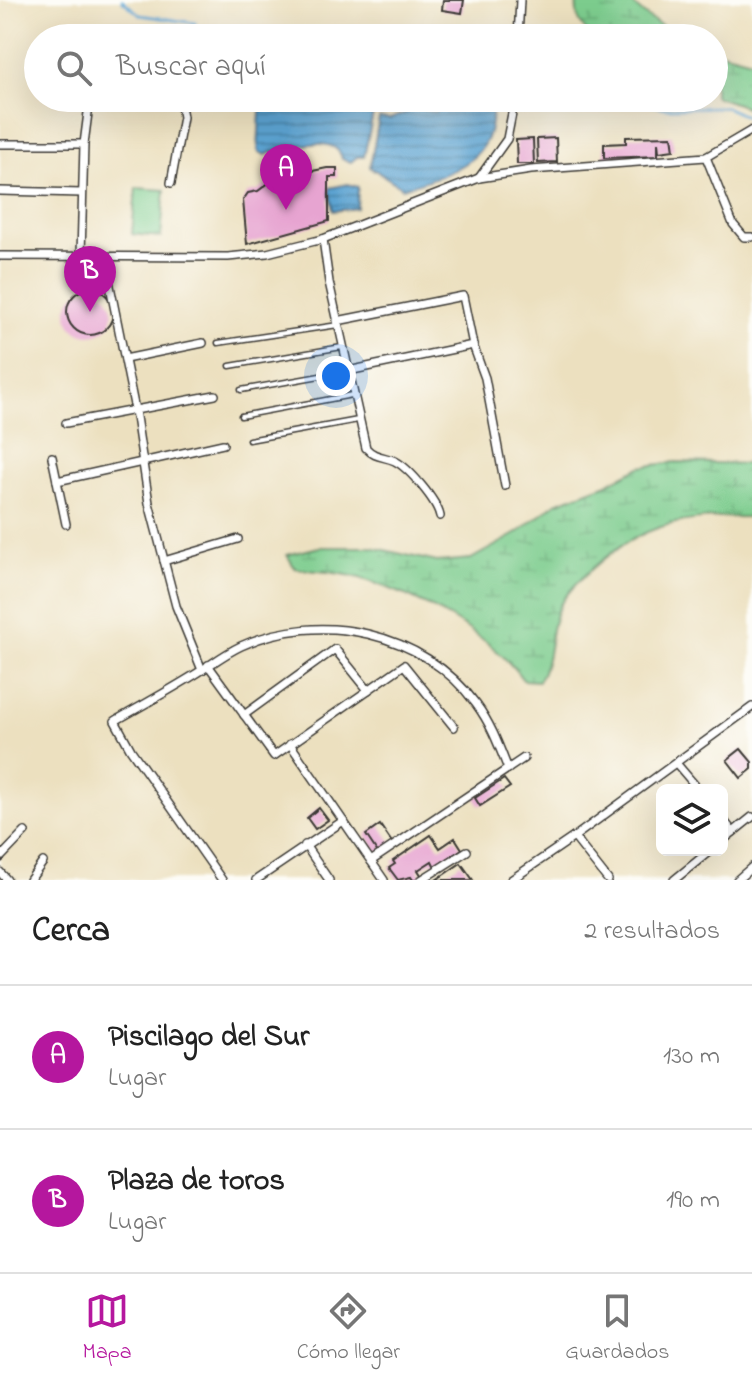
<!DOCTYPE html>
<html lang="es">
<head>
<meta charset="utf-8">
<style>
	body { margin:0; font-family:"Indie Flower",sans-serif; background:#f6f6f6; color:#222 }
	.controls { position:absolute; right:24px; bottom:24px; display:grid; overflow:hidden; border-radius:12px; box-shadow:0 8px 32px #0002 }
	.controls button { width:72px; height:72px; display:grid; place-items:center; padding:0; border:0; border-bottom:2px solid #e0e0e0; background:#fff; color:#222; font:40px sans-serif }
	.you { position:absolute; left:336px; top:376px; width:28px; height:28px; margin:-20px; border:6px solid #fff; border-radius:50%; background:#1a73e8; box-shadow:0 0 0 12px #1a73e833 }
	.badge { display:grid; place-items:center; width:52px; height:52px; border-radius:50%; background:#b5179e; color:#fff; font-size:26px; font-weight:700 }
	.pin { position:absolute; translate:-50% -66px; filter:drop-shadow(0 2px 4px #0008) }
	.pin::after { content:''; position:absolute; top:42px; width:28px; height:24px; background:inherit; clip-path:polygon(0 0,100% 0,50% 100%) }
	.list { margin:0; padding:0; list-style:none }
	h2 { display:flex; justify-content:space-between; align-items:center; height:104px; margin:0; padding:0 32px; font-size:34px }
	h2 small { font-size:26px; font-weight:400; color:#767676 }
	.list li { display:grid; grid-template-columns:52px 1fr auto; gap:24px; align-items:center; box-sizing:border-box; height:144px; padding:0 32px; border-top:2px solid #e0e0e0 }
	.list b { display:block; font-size:30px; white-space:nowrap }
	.list p { margin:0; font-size:26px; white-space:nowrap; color:#767676 }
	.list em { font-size:26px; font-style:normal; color:#767676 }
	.icon { flex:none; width:44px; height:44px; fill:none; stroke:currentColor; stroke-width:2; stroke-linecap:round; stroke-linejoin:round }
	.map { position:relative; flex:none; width:752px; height:880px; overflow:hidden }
	.search { position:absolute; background:#fff; box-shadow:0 8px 32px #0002; left:24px; right:24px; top:24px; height:88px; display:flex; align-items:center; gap:20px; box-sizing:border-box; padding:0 28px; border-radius:44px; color:#767676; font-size:30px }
	.sheet { height:392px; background:#fff }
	nav { display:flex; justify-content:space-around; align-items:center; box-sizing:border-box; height:112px; border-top:2px solid #e0e0e0; background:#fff; font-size:22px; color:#767676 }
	nav a { display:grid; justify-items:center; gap:4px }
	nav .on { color:#b5179e }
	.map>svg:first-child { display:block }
</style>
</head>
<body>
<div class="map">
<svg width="752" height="880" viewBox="0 0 752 880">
	<defs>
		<pattern id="wetland-marsh" width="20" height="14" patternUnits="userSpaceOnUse" patternTransform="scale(2)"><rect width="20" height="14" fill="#7ccc8d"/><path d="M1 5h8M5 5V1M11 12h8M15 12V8" fill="none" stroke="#6baf79"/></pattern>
		<pattern id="water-rules" width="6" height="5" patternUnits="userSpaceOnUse" patternTransform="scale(2)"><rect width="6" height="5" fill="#5ba3d1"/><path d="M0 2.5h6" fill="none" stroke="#4a84a9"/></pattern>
	</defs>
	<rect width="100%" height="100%" fill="#fdfcf7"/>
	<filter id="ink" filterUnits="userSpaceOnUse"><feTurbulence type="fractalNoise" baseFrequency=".0125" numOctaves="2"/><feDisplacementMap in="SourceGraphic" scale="16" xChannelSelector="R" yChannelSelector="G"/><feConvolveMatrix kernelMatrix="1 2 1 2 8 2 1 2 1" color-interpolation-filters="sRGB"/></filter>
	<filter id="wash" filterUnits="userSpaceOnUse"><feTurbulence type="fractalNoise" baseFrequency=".006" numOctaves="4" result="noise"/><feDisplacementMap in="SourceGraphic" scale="32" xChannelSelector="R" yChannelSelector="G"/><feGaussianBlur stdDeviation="1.8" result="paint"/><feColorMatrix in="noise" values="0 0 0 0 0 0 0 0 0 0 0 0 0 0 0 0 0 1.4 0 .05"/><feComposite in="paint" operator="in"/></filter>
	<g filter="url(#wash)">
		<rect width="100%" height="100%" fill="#ece0bf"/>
		<path fill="#7ccc8d" stroke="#4c7454" stroke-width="2" d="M136 188 165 190 161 237 132 234Z"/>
		<g fill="url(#wetland-marsh)" stroke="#4c7454" stroke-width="2">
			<path d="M577 0H630C644 18 664 27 684 38 667 38 607 42 595 37 580 29 575 15 577 0Z"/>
			<path d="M714 50 752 60V109L714 96Z"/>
			<path d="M675 462 752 464V517C685 517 644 522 593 568 581 579 568 591 560 605 547 629 553 658 538 681L523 680C491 633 416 596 363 579 342 572 317 572 295 568L287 555 319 547H371L437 562 471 559 516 534 556 503 607 484 640 467Z"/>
		</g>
		<g fill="url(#water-rules)" stroke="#3c6076" stroke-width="2">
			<path d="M460 98H490C494 106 492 114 491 123 485 168 439 176 403 188L370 167 379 118 390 119 414 109 435 112Z"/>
			<path d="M322 101 346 110 373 114 364 157H357L351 162 342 159C337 132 283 148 265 155L258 151 260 110Z"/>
			<path d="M348 184 358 187 357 208 333 211 329 188Z"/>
		</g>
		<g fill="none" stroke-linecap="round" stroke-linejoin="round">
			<g stroke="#5ba3d1" stroke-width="3">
				<path d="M122 0 140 15 195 23 197 38"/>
				<path d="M399 98 421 102 431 98"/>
				<path d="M631 98 633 101 667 108 725 107 752 119"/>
			</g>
		</g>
		<g id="blocks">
			<g fill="#e7a4d1">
				<path d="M443 0H464L462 13 442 10Z"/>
				<path d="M672 136 674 150 659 152 658 142V156L604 158V144L626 143V137Z"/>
				<path d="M556 138 557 162 538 163 537 139Z"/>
				<path d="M533 139 534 164H517L516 140Z"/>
				<path d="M327 168H337V177H329V221L247 244 243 200 248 193 258 191 274 179Z"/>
				<circle cx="90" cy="312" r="23"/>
				<path d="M741 749 752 762V769L741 778 727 760Z"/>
				<path d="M504 779 510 787 480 806 475 798Z"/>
				<path d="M319 808 328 820 315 829 307 818Z"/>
				<path d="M380 825 393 844 378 853 366 835Z"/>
				<path d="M431 835 440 848 455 838 462 849 435 867 432 861 418 870 423 878 420 880H413L411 877 398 880 389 868 395 864 393 861Z"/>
				<path d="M461 863 473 880H436Z"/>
			</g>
		</g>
	</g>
	<g filter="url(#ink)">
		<use href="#blocks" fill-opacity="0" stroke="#3b3934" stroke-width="2"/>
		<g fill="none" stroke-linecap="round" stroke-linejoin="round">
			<defs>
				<g id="lane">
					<path d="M218 343 338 325"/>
					<path d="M230 366 342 347"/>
					<path d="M241 390 348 371"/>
					<path d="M241 416 352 395"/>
					<path d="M249 440 358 420"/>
				</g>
				<g id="street">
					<path d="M518 38 520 0"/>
					<path d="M143 98 171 102 181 106 183 117 171 183"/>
					<path d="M0 144H84"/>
					<path d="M706 157 733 224 744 237H752"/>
					<path d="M479 178 507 139 515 98"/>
					<path d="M0 191 82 193"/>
					<path d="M323 239 329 282 366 448C375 458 384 456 395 461 409 468 437 501 440 516"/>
					<path d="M81 255 84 144 89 105 101 98"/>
					<path d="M0 256 228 257 267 253 323 239 479 178 531 170 706 157 752 130"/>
					<path d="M104 256 135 410 149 503 176 606 202 670"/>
					<path d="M337 321 463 296 473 345 485 378 505 486"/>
					<path d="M125 359 203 343"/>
					<path d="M348 371 473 345"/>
					<path d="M66 423 215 395"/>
					<path d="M52 457 66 524"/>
					<path d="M57 481 223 444"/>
					<path d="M164 561 238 539"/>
					<path d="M208 665 274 756 404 665 454 727"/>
					<path d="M244 715 335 649 368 690"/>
					<path d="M290 744 384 880"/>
					<path d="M676 763 699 790"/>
					<path d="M722 818 733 832"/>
					<path d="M574 837 608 880"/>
					<path d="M722 841 752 817"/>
					<path d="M305 845 329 880"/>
					<path d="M0 858 25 832"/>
					<path d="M371 861 524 758"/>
					<path d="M0 872 7 880"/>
					<path d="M30 880 43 862"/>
					<path d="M222 880 131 750 115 721C143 705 172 689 199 672 213 663 226 653 241 646 320 610 423 631 476 704 491 724 499 746 508 769"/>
					<path d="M256 880 343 821"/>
					<path d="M421 880 467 851"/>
					<path d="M511 880 574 837 752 707"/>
					<path d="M674 880 711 850"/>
					<path d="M737 880 752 867"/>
				</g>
			</defs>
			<use href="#lane" stroke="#3b3934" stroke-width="7"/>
			<use href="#street" stroke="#3b3934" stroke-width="10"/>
			<use href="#lane" stroke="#fff" stroke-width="4"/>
			<use href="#street" stroke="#fff" stroke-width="7"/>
		</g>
	</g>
</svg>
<div class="controls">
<button><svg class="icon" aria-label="layers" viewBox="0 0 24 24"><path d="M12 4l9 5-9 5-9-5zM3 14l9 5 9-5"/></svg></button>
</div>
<div class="you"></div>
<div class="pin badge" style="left:286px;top:210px">A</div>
<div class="pin badge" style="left:90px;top:312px">B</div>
<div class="search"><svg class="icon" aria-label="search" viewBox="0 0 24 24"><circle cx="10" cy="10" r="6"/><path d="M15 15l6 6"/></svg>Buscar aquí</div>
</div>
<section class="sheet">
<h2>Cerca<small>2 resultados</small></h2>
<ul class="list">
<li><span class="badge">A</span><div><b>Piscilago del Sur</b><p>Lugar</p></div><em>130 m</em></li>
<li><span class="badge">B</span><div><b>Plaza de toros</b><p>Lugar</p></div><em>190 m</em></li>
</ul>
</section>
<nav>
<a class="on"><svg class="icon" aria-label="map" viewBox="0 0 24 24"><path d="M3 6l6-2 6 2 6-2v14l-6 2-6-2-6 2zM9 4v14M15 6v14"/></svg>Mapa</a>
<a><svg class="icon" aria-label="directions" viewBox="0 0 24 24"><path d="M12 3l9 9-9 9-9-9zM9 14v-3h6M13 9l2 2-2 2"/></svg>Cómo llegar</a>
<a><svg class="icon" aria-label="saved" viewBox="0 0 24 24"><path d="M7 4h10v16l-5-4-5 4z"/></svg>Guardados</a>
</nav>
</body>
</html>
